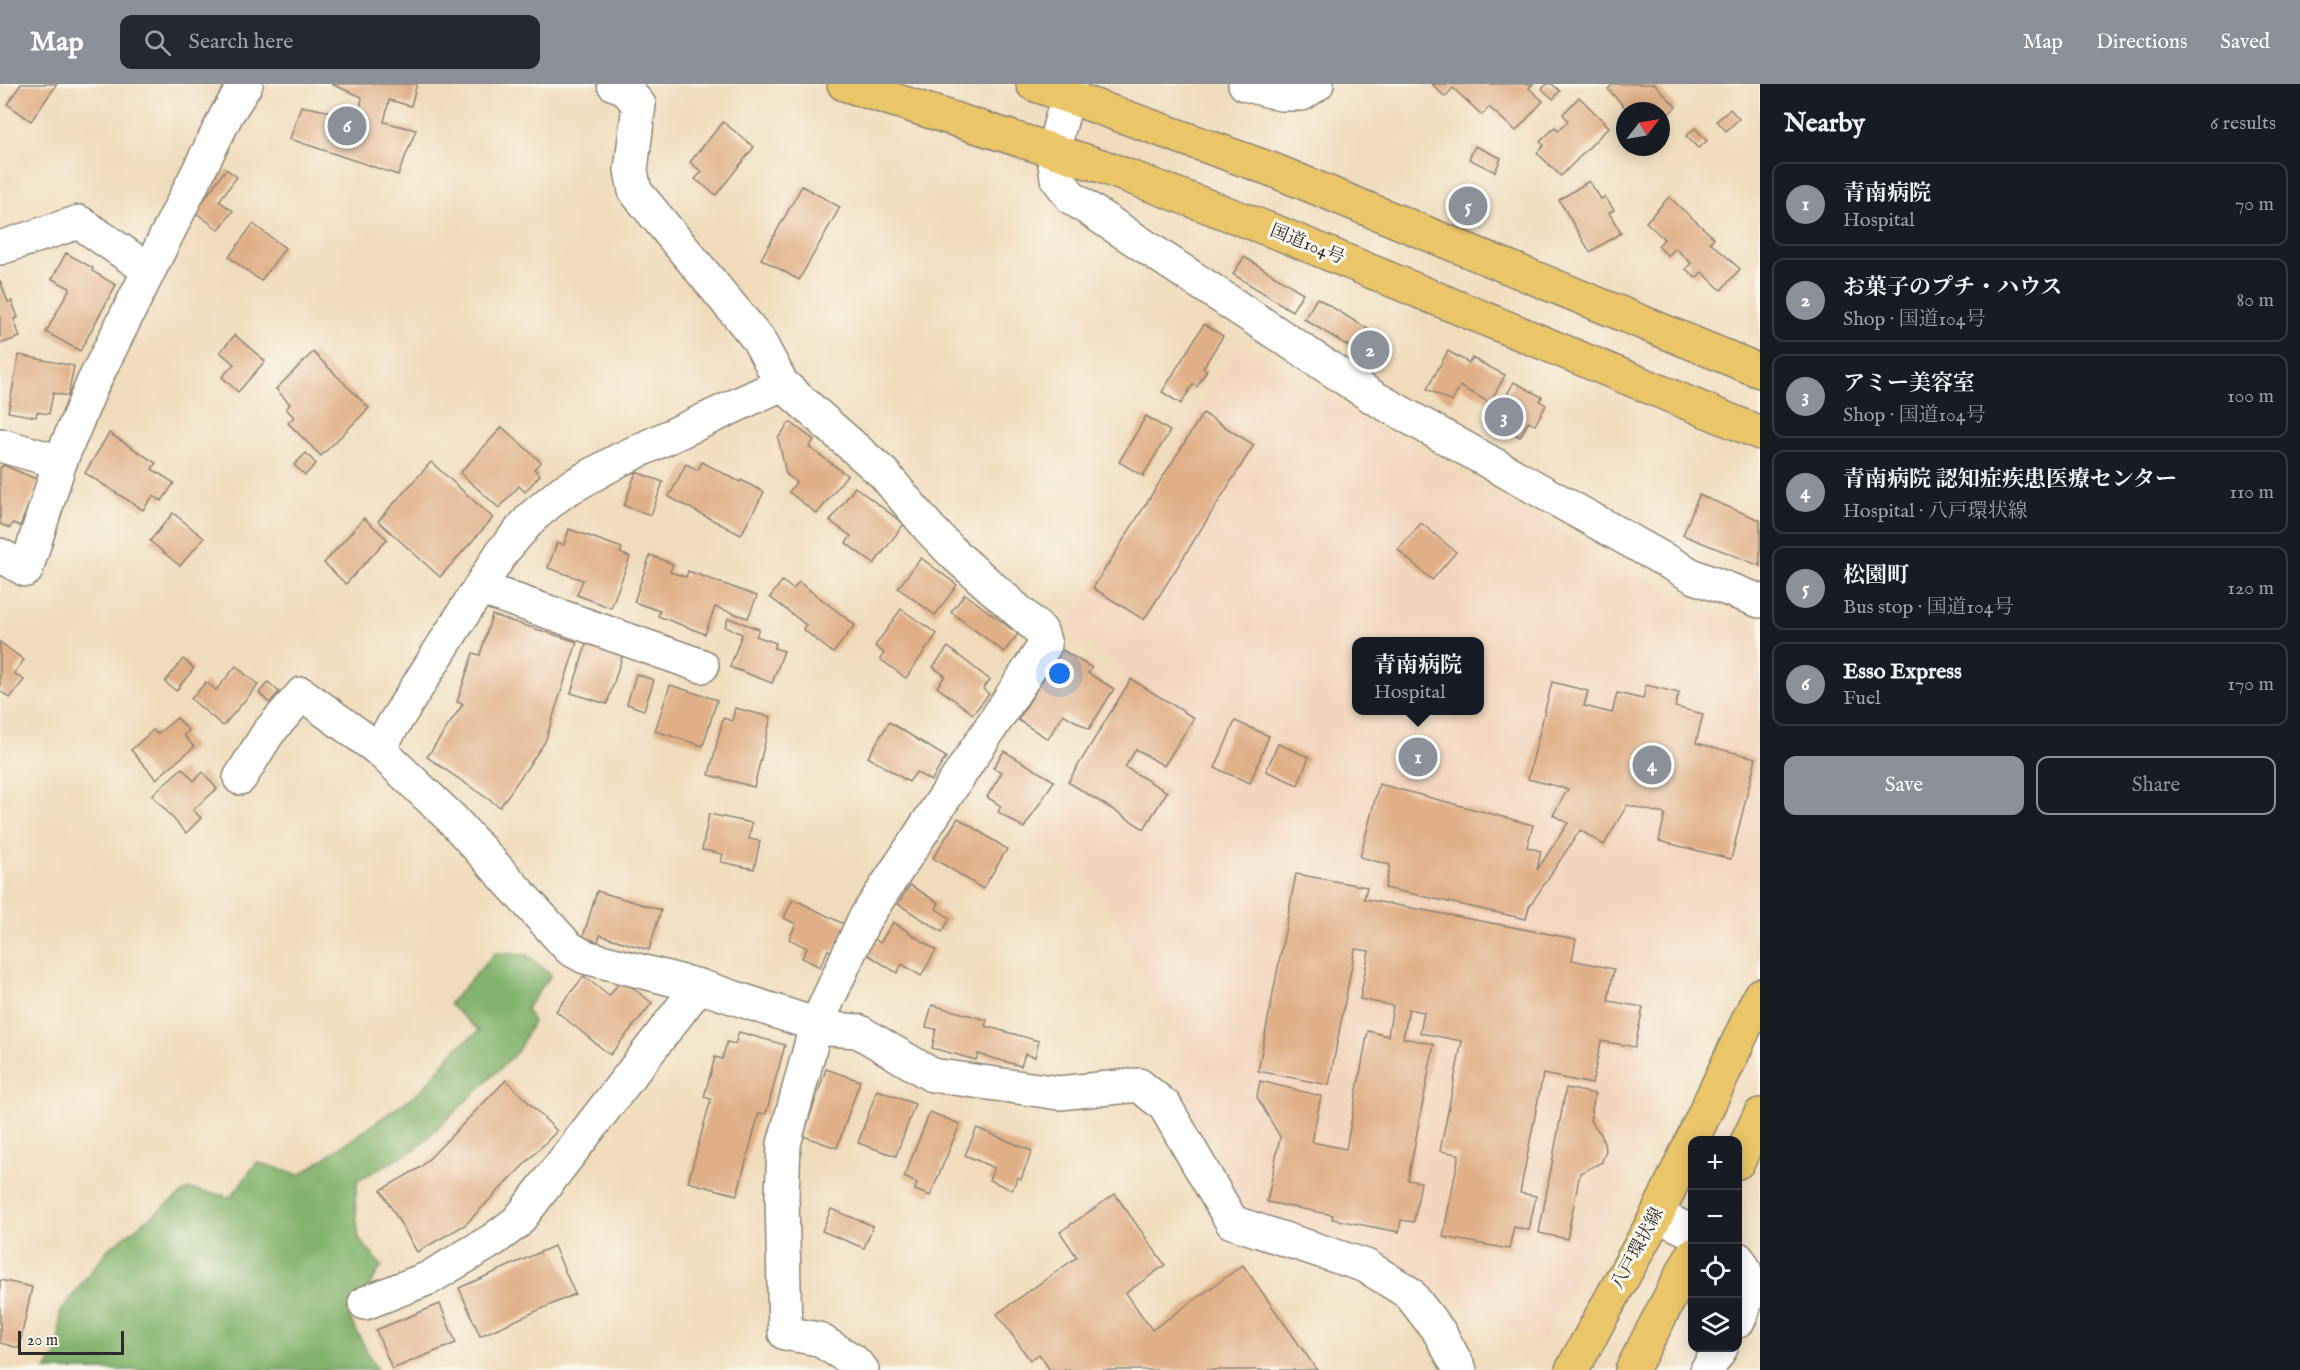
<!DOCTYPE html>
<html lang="en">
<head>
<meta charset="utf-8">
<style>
	body { margin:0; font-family:"IM FELL English","Noto Serif JP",serif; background:#242831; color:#f1f3f6 }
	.controls { position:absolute; right:18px; bottom:18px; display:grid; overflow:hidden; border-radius:12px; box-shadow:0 3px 15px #0003 }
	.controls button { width:54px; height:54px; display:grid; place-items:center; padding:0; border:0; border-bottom:2px solid #363941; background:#171b24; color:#f1f3f6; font:30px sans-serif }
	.compass { position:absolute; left:1616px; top:18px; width:54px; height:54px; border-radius:50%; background:#171b24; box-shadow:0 3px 15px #0003; rotate:59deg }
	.scale { position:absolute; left:18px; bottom:15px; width:106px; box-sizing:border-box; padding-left:6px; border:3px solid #2b2b2b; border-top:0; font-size:16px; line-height:21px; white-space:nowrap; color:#2b2b2b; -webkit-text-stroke:4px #fbf7ec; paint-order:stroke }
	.you { position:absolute; left:1060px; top:590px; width:21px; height:21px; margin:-15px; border:4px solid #fff; border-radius:50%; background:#1a73e8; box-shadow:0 0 0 9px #1a73e833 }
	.badge { display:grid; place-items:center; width:39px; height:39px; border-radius:50%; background:#8c9099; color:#fff; font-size:20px; font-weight:700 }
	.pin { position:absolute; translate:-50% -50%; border:3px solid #fff; box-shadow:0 2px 6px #0006 }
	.popup { position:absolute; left:1352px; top:553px; width:132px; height:78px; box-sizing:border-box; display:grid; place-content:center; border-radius:12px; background:#171b24; filter:drop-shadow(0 2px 4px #0005); font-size:20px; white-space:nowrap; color:#9ea1a6 }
	.popup b { font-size:22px; color:#f1f3f6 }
	.popup::after { content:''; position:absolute; left:50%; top:100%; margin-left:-12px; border:12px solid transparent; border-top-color:#171b24 }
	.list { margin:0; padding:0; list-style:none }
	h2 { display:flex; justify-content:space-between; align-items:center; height:78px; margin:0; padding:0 24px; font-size:26px }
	h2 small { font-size:20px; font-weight:400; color:#9ea1a6 }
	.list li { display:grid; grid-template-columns:39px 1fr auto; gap:18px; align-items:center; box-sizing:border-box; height:84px; margin:0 12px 12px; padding:0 12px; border:2px solid #363941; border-radius:12px }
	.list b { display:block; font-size:22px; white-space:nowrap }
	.list p { margin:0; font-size:20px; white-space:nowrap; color:#9ea1a6 }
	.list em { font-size:20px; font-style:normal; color:#9ea1a6 }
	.actions { display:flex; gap:12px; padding:18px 24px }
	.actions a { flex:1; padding:14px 0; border:2px solid #8c9099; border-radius:12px; text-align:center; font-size:21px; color:#8c9099 }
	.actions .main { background:#8c9099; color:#fff }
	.icon { flex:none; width:33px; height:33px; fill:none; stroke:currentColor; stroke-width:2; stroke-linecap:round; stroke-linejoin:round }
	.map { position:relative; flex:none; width:1760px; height:1286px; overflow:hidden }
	header { display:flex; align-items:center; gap:36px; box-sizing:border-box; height:84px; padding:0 30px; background:#8c9099; color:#fff }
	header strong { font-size:28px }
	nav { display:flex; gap:33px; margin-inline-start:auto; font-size:21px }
	.search { width:420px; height:54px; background:#242831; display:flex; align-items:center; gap:15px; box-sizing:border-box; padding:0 21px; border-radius:12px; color:#9ea1a6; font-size:22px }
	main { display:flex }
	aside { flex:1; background:#171b24 }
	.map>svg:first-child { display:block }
</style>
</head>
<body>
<header>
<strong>Map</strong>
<div class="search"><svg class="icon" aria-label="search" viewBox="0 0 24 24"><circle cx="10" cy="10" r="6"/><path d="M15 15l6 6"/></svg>Search here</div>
<nav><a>Map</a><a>Directions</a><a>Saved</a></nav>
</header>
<main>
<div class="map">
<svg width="1760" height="1286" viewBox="0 0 1760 1286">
	<rect width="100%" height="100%" fill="#fbf7ec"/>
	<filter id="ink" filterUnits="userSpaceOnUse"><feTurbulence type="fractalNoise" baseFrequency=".0167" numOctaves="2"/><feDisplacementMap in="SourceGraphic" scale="12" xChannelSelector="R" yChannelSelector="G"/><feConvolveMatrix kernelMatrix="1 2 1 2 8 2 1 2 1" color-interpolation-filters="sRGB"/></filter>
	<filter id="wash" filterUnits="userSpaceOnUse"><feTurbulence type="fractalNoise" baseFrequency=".008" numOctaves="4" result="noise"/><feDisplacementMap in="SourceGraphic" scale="24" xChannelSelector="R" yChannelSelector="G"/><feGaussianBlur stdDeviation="1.35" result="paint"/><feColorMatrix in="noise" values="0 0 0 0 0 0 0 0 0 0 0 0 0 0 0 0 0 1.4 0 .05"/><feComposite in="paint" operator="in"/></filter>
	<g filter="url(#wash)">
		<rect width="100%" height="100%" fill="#f0dcbc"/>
		<path fill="#f2d5bd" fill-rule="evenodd" d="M1239 261 1366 337 1697 524 1760 543V805L1745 850 1707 940 1543 1258 1486 1234 1369 1167 1298 1152 1241 1121 1172 996 1185 972 1100 807 1026 760 1127 587 1065 545ZM1356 558H1480V626H1356Z"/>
		<path fill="#83b36d" stroke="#576f4c" stroke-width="1.5" d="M495 869 527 871 551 891 526 925 533 938 517 968 417 1064 358 1096 355 1117 359 1155 382 1182 349 1233 377 1286H46L59 1266 60 1228 108 1165 188 1105 231 1113 257 1078 300 1091 422 1006 455 965 479 947 449 920Z"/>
		<g id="blocks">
			<g fill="#e0af86">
				<path d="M21 0H57L31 37 7 20Z"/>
				<path d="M331 0H417L411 22 389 16 384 38 416 46 398 91 290 55 301 22 359 33 362 13Z"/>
				<path d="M1432 0H1533L1529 4 1543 17 1516 47 1489 23 1482 31 1453 4 1445 13Z"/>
				<path d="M1547 0H1552L1560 7 1553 15 1542 5Z"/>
				<path d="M1613 0H1655L1676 23 1661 37V27H1628L1608 5Z"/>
				<path d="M1579 13 1609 43 1561 92 1537 69 1544 61 1540 58 1555 43 1558 47 1568 37 1563 30Z"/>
				<path d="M1730 25 1739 35 1726 47 1717 37Z"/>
				<path d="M723 38 754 63 716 111 695 95 702 88 690 78Z"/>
				<path d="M1695 44 1707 57 1698 64 1686 52Z"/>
				<path d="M1475 62 1501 74 1495 88 1469 75Z"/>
				<path d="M226 85 237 93 219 117 233 127 219 146 195 128Z"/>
				<path d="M1589 97 1601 115 1605 113 1614 126 1609 129 1621 149 1590 168 1559 116Z"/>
				<path d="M802 102 840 123 799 196 761 175Z"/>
				<path d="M1669 113 1714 154 1710 158 1740 185 1721 206 1702 188 1696 194 1686 185 1691 179 1675 164 1668 172 1658 162 1664 155 1646 138Z"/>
				<path d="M253 140 285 164 261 197 229 173Z"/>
				<path d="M66 169 93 184 92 187 116 201 80 267 46 248 70 204 52 195Z"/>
				<path d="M1244 173 1303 209 1292 227 1233 190Z"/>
				<path d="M0 196 8 218 12 217 18 234 14 235 20 253 0 260Z"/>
				<path d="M1317 214 1379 252 1366 273 1304 235Z"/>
				<path d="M1204 240 1223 252 1203 284 1207 286 1197 303 1193 300 1181 320 1162 308Z"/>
				<path d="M235 251 265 277 238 308 222 293 234 280 220 268Z"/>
				<path d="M1448 267 1469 279 1472 274 1505 291 1490 319 1460 302 1452 318 1427 305Z"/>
				<path d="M313 268 369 324 321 372 288 339 294 333 286 325 290 320 276 305Z"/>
				<path d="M19 271 74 282 68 312 53 309 49 330 37 328 36 333 8 328Z"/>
				<path d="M1514 298 1542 313 1540 317 1546 321 1535 341 1529 337 1520 353 1492 338Z"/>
				<path d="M1203 329 1254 361 1144 536 1093 504Z"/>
				<path d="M1146 332 1170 347 1143 392 1119 378Z"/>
				<path d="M790 338 814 356 809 363 847 391 817 430 789 408 796 398 786 390 778 354Z"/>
				<path d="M502 343 541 378 534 385 540 391 525 408 519 402 499 424 460 389Z"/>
				<path d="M109 349 156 379 152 385 174 399 162 417 153 412 143 426 85 389Z"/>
				<path d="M306 369 316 380 305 391 294 381Z"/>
				<path d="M431 378 493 434 440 493 378 437Z"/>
				<path d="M702 378 740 398 741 396 764 408 741 451 669 413 686 380 698 386Z"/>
				<path d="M3 381 39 396 20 442 13 439 10 444 0 440V383H2Z"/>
				<path d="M636 388 663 398 651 431 624 422Z"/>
				<path d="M855 403 904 440 874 480 846 459 851 452 830 437Z"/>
				<path d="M1699 411 1760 436V482L1683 451Z"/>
				<path d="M173 429 204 454 180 482 150 457Z"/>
				<path d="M364 434 387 455 346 500 324 479Z"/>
				<path d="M1421 439 1456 468 1432 496 1398 466Z"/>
				<path d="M569 445 622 464 620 469 630 473 611 524 577 511 583 496 548 484 557 458 564 461Z"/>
				<path d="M650 471 673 480 670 488 686 493 688 487 757 512 748 534 715 523 705 550 658 532 660 527 634 518Z"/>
				<path d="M921 474 957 501 935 531 898 504Z"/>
				<path d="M782 497 793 505 799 498 855 541 833 569 803 545 806 541 770 513Z"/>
				<path d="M965 510 1018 550 1004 568 951 528Z"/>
				<path d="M901 525 937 550 906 594 880 575 884 569 875 562Z"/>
				<path d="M492 531 577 558 545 658 500 723 427 673 463 620 457 618 473 569 480 571Z"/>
				<path d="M728 534 759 545 756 552 776 559 774 564 784 567 772 599 730 583 742 550 725 543Z"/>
				<path d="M0 558 24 576 14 589 24 596 10 614 0 607Z"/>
				<path d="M587 558 623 570 607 620 571 609Z"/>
				<path d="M948 563 990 596 983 605 989 610 973 630 937 603 945 592 933 583Z"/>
				<path d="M1061 565 1092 584 1088 589 1114 605 1089 645 1063 630 1048 655 1018 636Z"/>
				<path d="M183 575 194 584 176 607 165 598Z"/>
				<path d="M236 582 258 601 223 642 191 615 206 598 216 606Z"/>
				<path d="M636 590 654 596 644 626 627 620Z"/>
				<path d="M1131 595 1194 634 1164 682 1136 665 1125 683 1167 708 1144 745 1068 698Z"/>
				<path d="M268 598 279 608 269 619 259 609Z"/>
				<path d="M1552 598 1588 607 1584 622 1612 629 1617 609 1643 615 1646 601 1679 609 1675 623 1703 630 1696 659 1756 674 1731 775 1659 757 1665 730 1627 721 1604 761 1580 746 1529 823 1526 835 1385 804 1390 781 1360 773 1379 700 1533 741 1527 763 1541 767 1537 786 1568 739 1553 731 1568 705 1528 695Z"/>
				<path d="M670 601 717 616 703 662 655 647Z"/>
				<path d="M735 624 771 633 754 703 709 691 723 634 732 637Z"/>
				<path d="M177 634 189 647 184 651 194 663 156 695 131 666 153 646 157 650Z"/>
				<path d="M1235 637 1269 652 1250 699 1215 684Z"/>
				<path d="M889 638 946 673 931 697 916 688 909 698 868 673Z"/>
				<path d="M1278 660 1309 673 1298 701 1266 687Z"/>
				<path d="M1004 667 1054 697 1024 744 998 728 1001 722 987 713 1002 688 993 684Z"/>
				<path d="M182 684 194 697 203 688 217 705 193 726 201 734 186 749 152 711Z"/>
				<path d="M709 730 752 739 749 755 760 757 754 785 721 778 723 770 702 766Z"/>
				<path d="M958 734 1007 765 983 805 933 774Z"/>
				<path d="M1296 790 1367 803 1364 815 1576 855 1572 876 1614 885 1608 917 1643 923 1635 963 1601 957 1592 1000 1543 990 1520 1109 1536 1112 1529 1146 1514 1143 1509 1165 1443 1153 1459 1070 1440 1067 1462 957 1420 949 1424 928 1409 925 1403 954 1434 960 1408 1096 1421 1098 1414 1138 1401 1136 1399 1148 1332 1135 1333 1131 1267 1118 1280 1053 1257 1013 1260 997 1321 1012 1312 1058 1346 1065 1368 947 1388 952 1393 922 1360 915 1369 867 1355 865 1329 1001 1258 987Z"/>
				<path d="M910 801 939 819 936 825 950 834 942 848 898 820Z"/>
				<path d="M597 807 661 826 649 866 600 851 598 858 583 853Z"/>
				<path d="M793 815 846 841 833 868 828 866 820 883 802 874 807 864 789 855 796 840 784 834Z"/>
				<path d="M893 838 936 866 921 892 902 880 897 889 865 869 874 855 880 859Z"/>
				<path d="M584 892 609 912 622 895 652 919 610 971 556 927Z"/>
				<path d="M932 921 987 936 985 942 1039 957 1035 973 1025 970 1021 982 978 970 976 976 932 964 936 945 926 943Z"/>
				<path d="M739 948 785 961 766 1030 759 1029 737 1111 688 1098 711 1015 704 1013 715 973 722 975 727 958 735 960Z"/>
				<path d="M826 985 860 997 837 1064 803 1052Z"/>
				<path d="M506 996 557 1047 465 1141 417 1168 381 1106 421 1083Z"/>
				<path d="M1566 1004 1595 1010 1590 1037 1601 1050 1606 1066 1602 1078 1580 1089 1567 1155 1539 1149Z"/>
				<path d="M877 1006 915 1020 896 1072 858 1059Z"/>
				<path d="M930 1028 960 1040 930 1112 915 1106 917 1099 904 1093Z"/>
				<path d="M977 1044 1032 1067 1021 1095 1018 1093 1012 1106 989 1096 994 1084 965 1071Z"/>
				<path d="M1115 1110 1165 1181 1126 1209 1152 1246 1243 1181 1317 1286H1050L1039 1270 1030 1276 997 1230 1077 1173 1060 1148Z"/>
				<path d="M831 1125 873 1142 864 1164 822 1147Z"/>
				<path d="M554 1162 575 1210 480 1252 459 1204Z"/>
				<path d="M0 1196 32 1203 19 1264 0 1259Z"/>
				<path d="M440 1220 456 1259 392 1285 376 1246Z"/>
			</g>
		</g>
	</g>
	<g filter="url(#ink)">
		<use href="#blocks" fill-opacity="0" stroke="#8e8474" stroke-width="1.5"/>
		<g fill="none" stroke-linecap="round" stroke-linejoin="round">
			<defs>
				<g id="minor">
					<path d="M614 0 624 3 639 21 631 86 635 107 758 255 782 300 884 390 929 444 955 471 1041 547 1045 561 864 836 816 942 784 1060 782 1112 785 1249 818 1255 852 1276 862 1286"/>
					<path d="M1071 0 1053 67 1057 94 1072 114 1373 313 1695 493 1760 517"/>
					<path d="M1245 0 1281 10H1302L1317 0"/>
					<path d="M0 164 79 138 149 186"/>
					<path d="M0 361 60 378"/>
					<path d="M0 471 26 486 60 378 93 299 227 30 246 0"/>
					<path d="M480 504 702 582"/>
					<path d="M378 665 502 468 532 433 562 408 619 376 782 300"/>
					<path d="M240 694 268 649 302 610 378 665 452 735 569 864 585 873 699 902 829 945 858 947 932 991 1059 1009 1139 1001 1165 1022 1232 1138 1366 1182 1409 1209 1440 1249 1460 1286"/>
					<path d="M1657 1131 1692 1148"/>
					<path d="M1738 1175C1752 1190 1748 1220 1738 1237"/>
					<path d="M365 1219 429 1194 493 1156 517 1138 699 902"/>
					<path d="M1707 1286 1721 1264"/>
				</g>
				<g id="primary">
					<path d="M1738 1078 1760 1031"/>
					<path d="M1572 1286 1657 1131 1760 911"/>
					<path d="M1632 1286 1692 1171"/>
				</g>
				<g id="trunk">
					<path d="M844 0 1101 82 1281 150 1760 349"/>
					<path d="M1033 0 1273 86 1760 287"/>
				</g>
			</defs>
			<use href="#minor" stroke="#8e8474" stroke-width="36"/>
			<use href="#primary" stroke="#8e8474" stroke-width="36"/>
			<use href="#trunk" stroke="#8e8474" stroke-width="36"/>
			<use href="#minor" stroke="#fff" stroke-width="33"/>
			<use href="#primary" stroke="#ebc669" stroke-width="33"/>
			<use href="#trunk" stroke="#ebc669" stroke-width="33"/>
		</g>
	</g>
	<g text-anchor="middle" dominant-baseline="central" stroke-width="6" stroke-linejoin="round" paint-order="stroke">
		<g font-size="18" fill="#2b2b2b" stroke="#fbf7ec">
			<text transform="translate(1307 161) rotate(22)">国道104号</text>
			<text transform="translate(1638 1165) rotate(-62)">八戸環状線</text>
		</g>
	</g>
</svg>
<div class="controls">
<button>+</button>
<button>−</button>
<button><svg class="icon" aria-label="locate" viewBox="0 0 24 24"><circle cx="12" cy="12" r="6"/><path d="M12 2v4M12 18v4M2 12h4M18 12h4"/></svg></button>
<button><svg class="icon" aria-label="layers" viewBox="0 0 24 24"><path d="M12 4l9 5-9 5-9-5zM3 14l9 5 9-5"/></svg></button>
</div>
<svg class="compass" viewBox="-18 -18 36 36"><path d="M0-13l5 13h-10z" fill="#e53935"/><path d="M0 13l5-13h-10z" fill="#9ea1a6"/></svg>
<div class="scale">20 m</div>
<div class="you"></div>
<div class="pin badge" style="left:1418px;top:673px">1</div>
<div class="popup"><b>青南病院</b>Hospital</div>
<div class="pin badge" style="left:1370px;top:266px">2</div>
<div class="pin badge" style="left:1504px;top:333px">3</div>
<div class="pin badge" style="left:1652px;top:681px">4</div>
<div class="pin badge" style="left:1468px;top:122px">5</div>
<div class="pin badge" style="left:347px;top:42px">6</div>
</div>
<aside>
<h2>Nearby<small>6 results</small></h2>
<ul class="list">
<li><span class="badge">1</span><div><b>青南病院</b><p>Hospital</p></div><em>70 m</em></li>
<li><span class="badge">2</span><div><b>お菓子のプチ・ハウス</b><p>Shop · 国道104号</p></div><em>80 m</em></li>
<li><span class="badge">3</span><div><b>アミー美容室</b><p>Shop · 国道104号</p></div><em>100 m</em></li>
<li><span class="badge">4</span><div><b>青南病院 認知症疾患医療センター</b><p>Hospital · 八戸環状線</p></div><em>110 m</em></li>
<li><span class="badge">5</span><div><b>松園町</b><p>Bus stop · 国道104号</p></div><em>120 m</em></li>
<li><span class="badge">6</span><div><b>Esso Express</b><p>Fuel</p></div><em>170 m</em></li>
</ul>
<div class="actions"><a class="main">Save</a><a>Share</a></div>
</aside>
</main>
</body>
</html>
